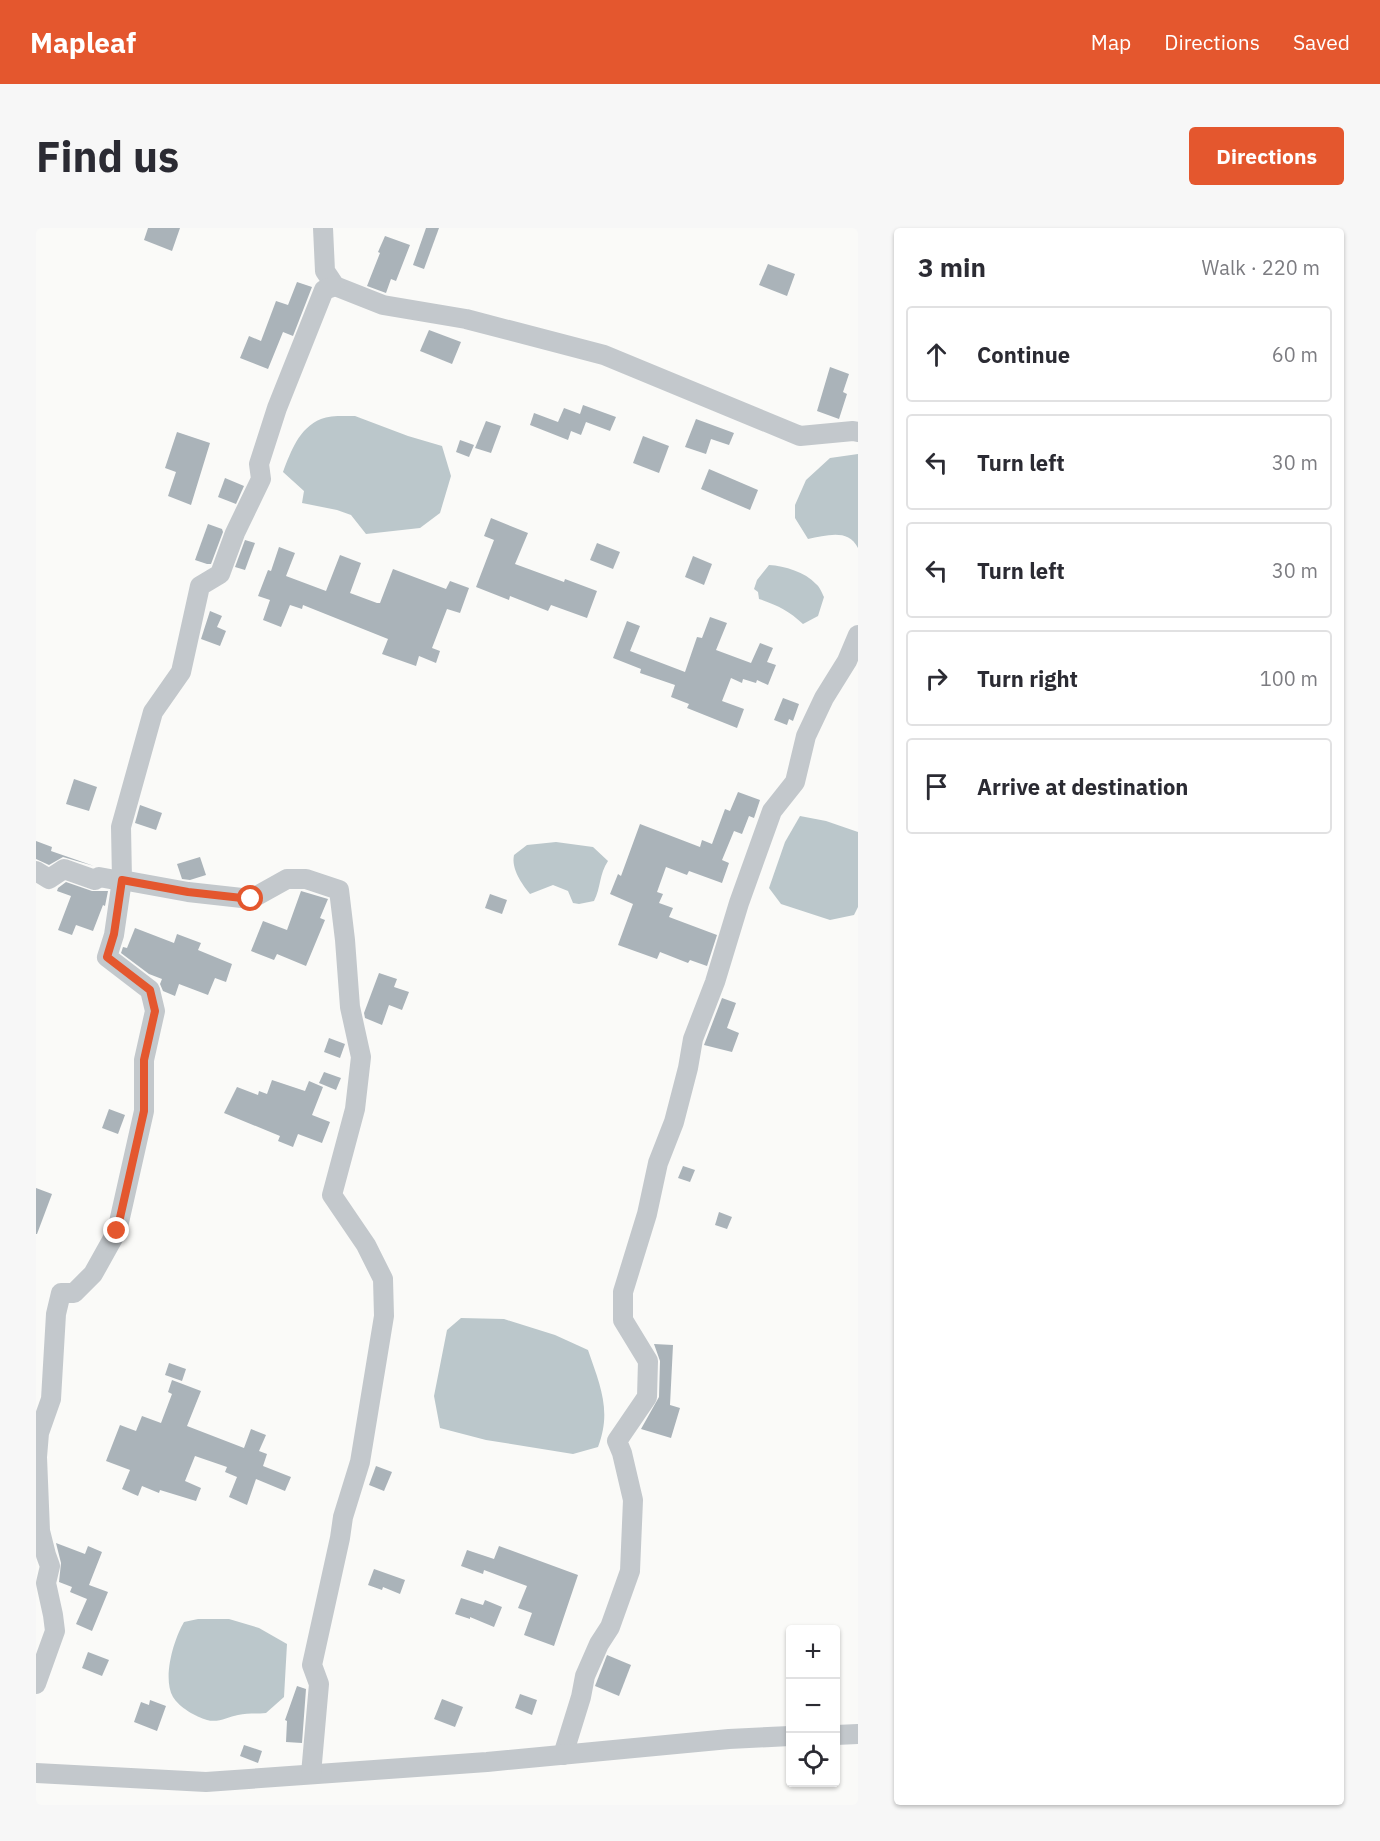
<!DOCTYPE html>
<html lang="en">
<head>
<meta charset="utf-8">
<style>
	body { margin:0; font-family:"IBM Plex Sans",sans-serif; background:#f7f7f7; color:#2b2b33 }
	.controls { position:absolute; right:18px; bottom:18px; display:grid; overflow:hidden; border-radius:6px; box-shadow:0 2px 4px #0004 }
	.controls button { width:54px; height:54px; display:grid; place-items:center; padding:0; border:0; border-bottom:2px solid #e1e1e2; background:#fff; color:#2b2b33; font:30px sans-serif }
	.stop { position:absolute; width:18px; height:18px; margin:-14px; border:4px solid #e4572e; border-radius:50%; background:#fff }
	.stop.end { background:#e4572e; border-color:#fff; box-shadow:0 2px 6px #0008 }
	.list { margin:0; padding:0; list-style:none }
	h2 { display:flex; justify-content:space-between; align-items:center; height:78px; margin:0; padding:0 24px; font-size:26px }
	h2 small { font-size:20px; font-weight:400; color:#7c7c81 }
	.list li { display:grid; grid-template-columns:39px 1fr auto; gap:18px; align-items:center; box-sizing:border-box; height:96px; margin:0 12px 12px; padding:0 12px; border:2px solid #e1e1e2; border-radius:6px }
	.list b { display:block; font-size:22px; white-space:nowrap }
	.list em { font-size:20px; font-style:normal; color:#7c7c81 }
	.icon { flex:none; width:33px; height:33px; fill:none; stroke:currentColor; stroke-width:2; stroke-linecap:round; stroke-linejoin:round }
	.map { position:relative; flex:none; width:822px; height:1577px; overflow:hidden; border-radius:6px }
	header { display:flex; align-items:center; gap:36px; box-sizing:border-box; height:84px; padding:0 30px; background:#e4572e; color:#fff }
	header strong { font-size:28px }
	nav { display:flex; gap:33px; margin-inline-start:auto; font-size:21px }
	.intro { display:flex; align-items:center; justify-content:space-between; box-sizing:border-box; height:144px; padding:0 36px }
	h1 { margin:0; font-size:42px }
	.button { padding:15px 27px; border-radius:6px; background:#e4572e; color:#fff; font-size:21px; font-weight:700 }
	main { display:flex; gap:36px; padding:0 36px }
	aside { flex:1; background:#fff; border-radius:6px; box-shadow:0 2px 4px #0004 }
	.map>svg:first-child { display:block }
</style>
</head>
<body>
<header>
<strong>Mapleaf</strong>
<nav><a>Map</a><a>Directions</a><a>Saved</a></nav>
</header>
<div class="intro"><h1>Find us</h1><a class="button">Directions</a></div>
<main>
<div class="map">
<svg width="822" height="1577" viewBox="0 0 822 1577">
	<rect width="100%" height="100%" fill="#fafaf8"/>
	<g fill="#bbc7cb">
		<path d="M319 188 372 208 406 218 415 248 404 285 384 300 330 306 315 287 301 282 266 275 268 263 247 244C255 223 263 200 285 191 294 187 309 188 319 188Z"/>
		<path d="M822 226V320C812 300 790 308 772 311L759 290V277L770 252 794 230Z"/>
		<path d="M733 337C749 338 769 344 780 356 784 359 786 365 788 369L782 388 767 396C753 383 741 377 723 371L722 364 718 361 721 352Z"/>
		<path d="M764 588 790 593 822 604V679L818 687 794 692 745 676 733 660 749 614Z"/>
		<path d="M520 614 557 619 572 633C563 646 565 660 558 673L543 676 537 675 532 663 517 657 494 666C486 656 475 641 478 627L491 617Z"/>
		<path d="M425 1090 468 1091 519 1107 552 1122C564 1157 576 1183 562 1219L537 1226 450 1212 404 1200 398 1168 411 1102Z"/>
		<path d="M162 1391H193L223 1400 251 1416 248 1469 230 1485C221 1486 211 1485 202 1487 192 1489 182 1495 171 1492 160 1489 143 1479 137 1469 126 1450 138 1411 148 1394Z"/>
	</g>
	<g fill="#aab3b9">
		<path d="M112 0H144L136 23 108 12Z"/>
		<path d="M390 0H403L388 41 377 37Z"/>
		<path d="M349 8 374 17 360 53 355 51 350 65 331 58 344 25 342 24Z"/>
		<path d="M732 36 759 46 751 68 723 57Z"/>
		<path d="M261 54 276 59 257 108 247 104 232 141 204 130 213 108 225 113 240 73 252 77Z"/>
		<path d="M393 102 425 114 416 136 384 123Z"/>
		<path d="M794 139 813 146 807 164 811 166 803 191 781 183Z"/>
		<path d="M547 177 580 189 574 203 550 194 545 207 535 203 532 212 494 197 498 185 522 194 528 180 544 186Z"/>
		<path d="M660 191 698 205 693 217 675 211 670 226 649 219Z"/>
		<path d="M450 193 465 198 455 225 439 220Z"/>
		<path d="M141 204 174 215 155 277 132 268 140 244 129 240Z"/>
		<path d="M607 208 633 218 623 245 597 235Z"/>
		<path d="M424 212 438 217 433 229 420 224Z"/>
		<path d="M673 241 722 262 714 282 665 261Z"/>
		<path d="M189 250 208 258 200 276 182 269Z"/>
		<path d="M455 290 492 305 479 336 528 354 529 351 561 363 551 390 515 377 512 383 474 368 473 372 440 359 458 312 448 308Z"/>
		<path d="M172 296 186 301 187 304 175 336H171L159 332Z"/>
		<path d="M209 312 219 315 209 342 199 339Z"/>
		<path d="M561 315 584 324 577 341 554 332Z"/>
		<path d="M243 319 259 325 250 348 290 363 304 327 325 335 314 365 341 375H344L357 341 410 361 414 353 433 360 424 385 411 381 396 420 404 423 400 435 383 428 380 438 346 426 352 411 267 377 266 381 254 377 245 399 227 392 234 372 222 368 232 342 235 343Z"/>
		<path d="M657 328 676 336 668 357 649 349Z"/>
		<path d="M174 383 186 388 181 399 190 403 184 418 165 411Z"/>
		<path d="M674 389 691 395 680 422 715 435 724 415 737 420 731 434 740 437 732 457 721 452 720 455 707 451 706 455 695 450 686 473 708 481 701 500 651 480 653 476 635 469 639 457 604 445 605 441 577 430 591 393 604 398 594 423 649 444 661 409 666 410Z"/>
		<path d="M747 470 763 476 757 493 753 491 751 497 738 492Z"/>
		<path d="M38 551 61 559 53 583 30 576Z"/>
		<path d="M702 564 724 572 718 590 713 588 706 606 698 603 686 632 693 635 686 655 653 643 651 647 630 639 621 664 627 666 623 675 637 680 633 689 681 707 671 738 654 732 652 735 624 724 621 731 582 717 597 676 574 666 582 646 585 648 604 596 664 619 666 612 676 616 689 581 694 583Z"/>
		<path d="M104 577 126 585 120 602 99 595Z"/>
		<path d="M0 613 16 619 15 623 58 638 27 629 13 637 0 631Z"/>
		<path d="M164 629 170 647 154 652 146 651 141 636Z"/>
		<path d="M30 654 56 663H72L69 678 67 677 57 703 40 697 36 707 22 702 35 668 21 663 22 660Z"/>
		<path d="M265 663 292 671 284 690 289 692 270 738 241 726 238 732 215 723 227 693 251 702Z"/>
		<path d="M454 666 471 672 466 686 449 680Z"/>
		<path d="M99 700 138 715 141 706 165 715 162 722 196 736 190 754 179 750 172 767 143 756 139 768 127 763 124 756 126 751 113 746 85 725 87 719 91 720Z"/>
		<path d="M343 745 361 751 358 759 373 764 366 782 353 777 346 797 329 790 328 785Z"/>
		<path d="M686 770 700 775 691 800 703 805 696 824 668 817Z"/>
		<path d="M293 810 309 816 304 830 288 824Z"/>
		<path d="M288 844 305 850 300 862 283 855Z"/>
		<path d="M236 852 269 863 273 853 287 859 276 887 294 894 286 915 262 906 257 919 242 913 244 908 188 885 201 859 222 867 223 863 231 866Z"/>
		<path d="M73 881 89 887 82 906 66 900Z"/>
		<path d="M647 938 659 942 654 954 642 950Z"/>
		<path d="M0 960 16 966 1 1006H0Z"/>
		<path d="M683 984 696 989 691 1001 679 997Z"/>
		<path d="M618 1116 637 1117 634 1177 644 1180 635 1210 605 1201 623 1169 624 1133Z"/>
		<path d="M133 1135 150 1141 146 1153 129 1147Z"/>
		<path d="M136 1152 165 1163 151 1198 208 1220 215 1201 230 1207 223 1223 231 1226 227 1238 255 1249 249 1263 220 1251 211 1277 193 1269 201 1249 189 1244 191 1239 159 1228 149 1253 165 1260 160 1273 124 1262 123 1265 106 1258 102 1268 86 1261 94 1242 70 1233 84 1197 100 1203 106 1188 125 1195 136 1166 132 1164Z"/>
		<path d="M340 1238 356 1244 348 1263 333 1257Z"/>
		<path d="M20 1315 49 1326 52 1318 66 1324 53 1357 72 1364 56 1403 40 1396 51 1371 34 1364 36 1359 23 1354 25 1335Z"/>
		<path d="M463 1318 542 1347 518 1418 488 1407 496 1385 482 1380 491 1358 448 1342 447 1346 425 1338 431 1322 458 1331Z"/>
		<path d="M338 1341 369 1352 364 1366 347 1359 346 1362 332 1357Z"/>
		<path d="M425 1370 447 1377 449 1372 466 1379 458 1399 434 1389V1391L419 1386Z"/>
		<path d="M52 1424 73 1432 66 1448 46 1440Z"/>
		<path d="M571 1427 595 1437 583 1468 559 1458Z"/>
		<path d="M261 1458 270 1461 266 1515 250 1514 251 1493 249 1492Z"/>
		<path d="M484 1466 501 1472 496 1487 479 1480Z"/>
		<path d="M406 1471 427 1479 419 1499 398 1491Z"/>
		<path d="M114 1472 130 1478 121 1503 98 1494 105 1474 113 1477Z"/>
		<path d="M208 1517 226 1523 222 1535 204 1528Z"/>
	</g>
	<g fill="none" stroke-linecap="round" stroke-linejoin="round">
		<g stroke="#c3c8cc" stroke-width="20">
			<path d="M287 0 289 43 299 58 347 77 430 91 568 127 764 208 817 203 822 204"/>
			<path d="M0 643 13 651 28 641 59 652 63 649 85 653"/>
			<path d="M0 1456 19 1403 17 1387 10 1355 14 1338 10 1327 4 1303 1 1229 3 1205 15 1171 20 1086 25 1065H38L57 1046 81 1003 108 883V832L119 783 114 762 71 729 78 707 86 652"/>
			<path d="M800 1507 822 1506"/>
			<path d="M527 1527 545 1469 549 1448 563 1416 574 1399 594 1343 597 1272 586 1225 581 1213 611 1169 612 1133 587 1092V1064L611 986 622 935 638 894 652 840 657 811 679 754 703 675 736 583 759 554 770 508 788 470 811 433 822 407"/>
			<path d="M0 1545 170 1554 451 1534 693 1511 754 1508"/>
			<path d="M275 1546 283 1456 276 1437 304 1310 307 1289 324 1234 348 1088 347 1051 330 1017 296 967 319 881 325 829 314 779 309 712 303 662 270 651H251L215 671 152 664 86 652 85 599 117 484 145 444 164 358 184 346 199 305 225 251 223 236 241 180 288 62 299 58"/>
		</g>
	</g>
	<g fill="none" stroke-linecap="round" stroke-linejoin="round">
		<path stroke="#e4572e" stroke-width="8" d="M81 1003 108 883V832L119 783 114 762 71 729 78 706 86 652 152 664 215 671"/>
	</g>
</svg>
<div class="controls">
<button>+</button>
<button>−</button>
<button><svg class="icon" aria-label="locate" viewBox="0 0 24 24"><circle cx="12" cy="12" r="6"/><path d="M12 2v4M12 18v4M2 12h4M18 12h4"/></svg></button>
</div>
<div class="stop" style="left:215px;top:671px"></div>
<div class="stop end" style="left:81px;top:1003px"></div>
</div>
<aside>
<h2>3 min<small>Walk · 220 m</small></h2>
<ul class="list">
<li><svg class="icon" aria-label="ahead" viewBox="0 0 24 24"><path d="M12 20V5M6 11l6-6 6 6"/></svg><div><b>Continue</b></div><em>60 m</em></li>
<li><svg class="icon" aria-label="left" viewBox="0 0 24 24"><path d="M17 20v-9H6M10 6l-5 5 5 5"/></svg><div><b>Turn left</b></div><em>30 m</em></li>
<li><svg class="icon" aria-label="left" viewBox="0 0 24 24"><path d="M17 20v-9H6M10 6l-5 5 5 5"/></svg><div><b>Turn left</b></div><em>30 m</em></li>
<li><svg class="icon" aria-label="right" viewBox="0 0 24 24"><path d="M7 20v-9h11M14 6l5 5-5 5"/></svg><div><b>Turn right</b></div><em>100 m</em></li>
<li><svg class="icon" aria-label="arrive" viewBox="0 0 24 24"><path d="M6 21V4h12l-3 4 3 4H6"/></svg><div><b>Arrive at destination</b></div></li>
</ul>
</aside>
</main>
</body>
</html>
